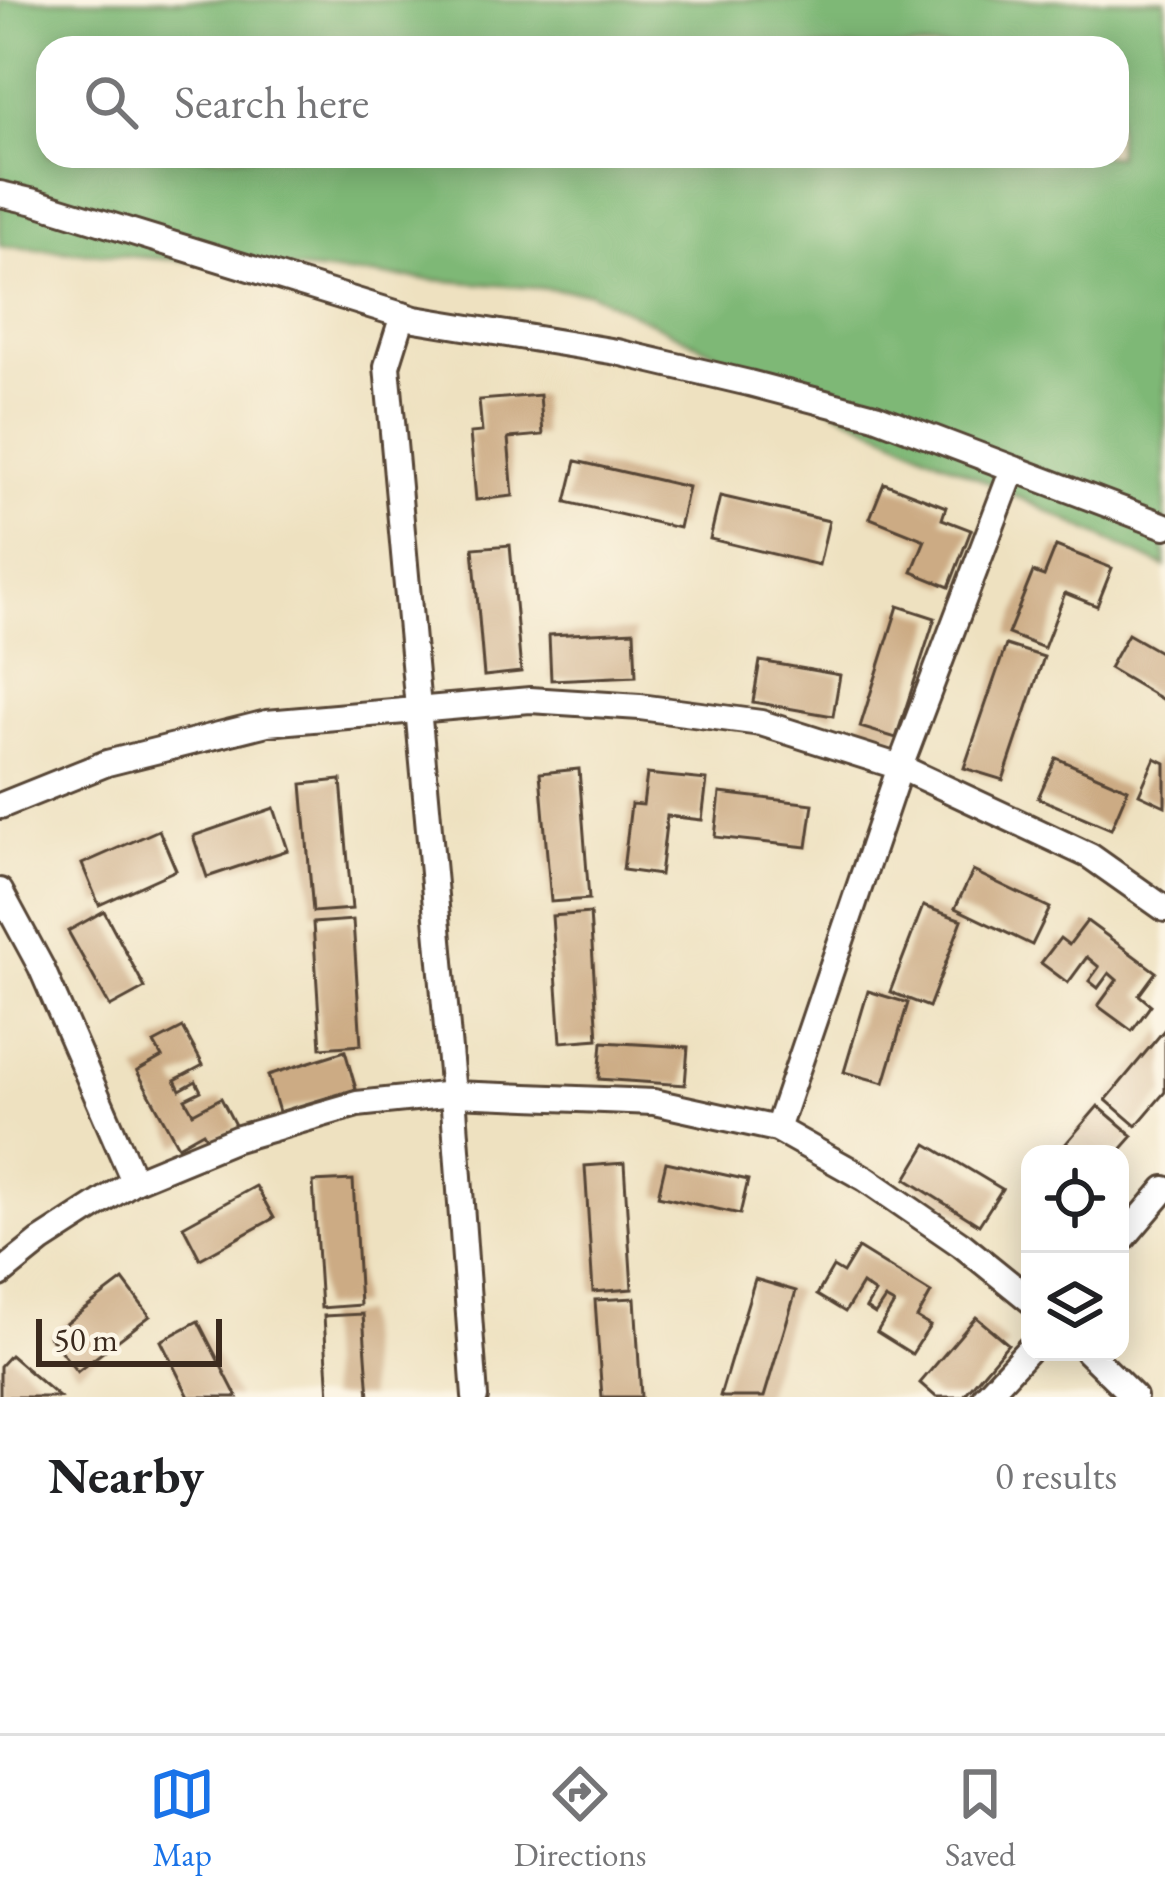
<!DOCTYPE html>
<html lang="en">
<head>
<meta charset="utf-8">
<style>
	body { margin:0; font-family:"EB Garamond",serif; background:#f6f6f6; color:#202124 }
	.controls { position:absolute; right:36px; bottom:36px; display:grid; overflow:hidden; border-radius:24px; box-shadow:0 6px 30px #0003 }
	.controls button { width:108px; height:108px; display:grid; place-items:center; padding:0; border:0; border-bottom:3px solid #e0e0e0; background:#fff; color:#202124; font:60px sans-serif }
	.scale { position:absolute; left:36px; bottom:30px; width:186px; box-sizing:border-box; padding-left:12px; border:6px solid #3b2a1e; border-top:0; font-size:33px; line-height:42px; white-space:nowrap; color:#3b2a1e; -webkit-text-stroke:9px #fcf5e5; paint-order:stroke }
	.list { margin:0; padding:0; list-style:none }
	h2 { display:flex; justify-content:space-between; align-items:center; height:156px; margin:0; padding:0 48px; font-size:51px }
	h2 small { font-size:39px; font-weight:400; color:#757577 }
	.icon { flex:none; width:66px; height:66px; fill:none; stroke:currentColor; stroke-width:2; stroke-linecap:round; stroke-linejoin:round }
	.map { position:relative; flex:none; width:1165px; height:1397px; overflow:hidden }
	.search { position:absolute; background:#fff; box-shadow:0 6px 30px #0003; left:36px; right:36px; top:36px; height:132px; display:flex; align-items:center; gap:30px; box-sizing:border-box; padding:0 42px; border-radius:36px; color:#757577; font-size:45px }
	.sheet { height:336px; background:#fff }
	nav { display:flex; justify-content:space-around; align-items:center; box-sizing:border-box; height:168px; border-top:3px solid #e0e0e0; background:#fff; font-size:33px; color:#757577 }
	nav a { display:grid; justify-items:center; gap:6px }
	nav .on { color:#1a73e8 }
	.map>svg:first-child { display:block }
</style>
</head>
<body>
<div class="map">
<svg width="1165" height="1397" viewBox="0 0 1165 1397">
	<rect width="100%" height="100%" fill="#fcf5e5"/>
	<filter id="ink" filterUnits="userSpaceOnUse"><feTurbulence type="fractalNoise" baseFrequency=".00833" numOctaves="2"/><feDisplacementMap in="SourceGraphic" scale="24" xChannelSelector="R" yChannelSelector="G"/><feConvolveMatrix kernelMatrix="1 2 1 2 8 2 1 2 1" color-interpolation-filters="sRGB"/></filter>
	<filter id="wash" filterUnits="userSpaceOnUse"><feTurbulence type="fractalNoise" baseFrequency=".004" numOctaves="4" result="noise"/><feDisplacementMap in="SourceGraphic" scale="48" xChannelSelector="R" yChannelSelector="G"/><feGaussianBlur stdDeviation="2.7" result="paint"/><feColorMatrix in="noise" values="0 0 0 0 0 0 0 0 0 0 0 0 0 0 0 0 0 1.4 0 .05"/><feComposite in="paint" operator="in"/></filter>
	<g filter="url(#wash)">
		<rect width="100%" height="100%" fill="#eee1c0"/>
		<path fill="#7eb876" stroke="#5c714a" stroke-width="3" fill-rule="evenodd" d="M0 0H1165V567L588 292 0 246ZM48 48H1117V156H48Z"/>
		<g id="blocks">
			<g fill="#ccab84">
				<path d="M540 395 543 435 508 438 513 496 476 500 470 433 482 432 479 400Z"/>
				<path d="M576 461 688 487 679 528 566 502Z"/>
				<path d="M884 483 946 507 942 519 971 530 949 587 912 572 925 540 870 518Z"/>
				<path d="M720 496 829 521 819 565 710 539Z"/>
				<path d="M510 545 521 672 484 676 473 548Z"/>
				<path d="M1056 546 1112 568 1097 606 1065 593 1044 648 1008 634 1033 572 1044 576Z"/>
				<path d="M898 606 935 618 896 738 860 727Z"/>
				<path d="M634 631 636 676 551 680 549 635Z"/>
				<path d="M1128 634 1165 655V701L1109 668Z"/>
				<path d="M1006 645 1044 657 1003 780 964 768Z"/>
				<path d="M760 661 840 675 833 716 753 702Z"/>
				<path d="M1056 758 1128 789 1111 829 1038 798Z"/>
				<path d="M1155 758 1165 763V806L1139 794Z"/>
				<path d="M579 769 589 899 551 902 540 773Z"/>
				<path d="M647 774 707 780 702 820 667 816 660 875 623 870 631 804 643 805Z"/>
				<path d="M341 780 352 909 313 912 302 784Z"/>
				<path d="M720 793 813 804 807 847 715 837Z"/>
				<path d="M274 808 288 850 207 877 193 836Z"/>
				<path d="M159 830 176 870 99 905 82 864Z"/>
				<path d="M973 871 1050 908 1032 945 955 908Z"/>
				<path d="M923 906 962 920 929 1007 890 992Z"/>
				<path d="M104 911 145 988 110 1007 68 931Z"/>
				<path d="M590 913 598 1039 561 1042 552 916Z"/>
				<path d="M353 920 361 1045 321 1048 313 923Z"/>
				<path d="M1087 921 1156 972 1139 995 1151 1005 1132 1031 1098 1006 1117 980 1109 973 1098 988 1089 981 1099 967 1087 957 1068 983 1041 963 1060 938 1069 945Z"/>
				<path d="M868 991 908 1003 884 1083 844 1072Z"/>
				<path d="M183 1028 203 1065 175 1080 180 1090 196 1081 201 1091 185 1099 193 1113 221 1098 236 1127 209 1142 203 1132 178 1146 137 1071 162 1057 154 1043Z"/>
				<path d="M1165 1029V1092L1136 1126 1106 1100Z"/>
				<path d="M602 1042 688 1047 685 1085 599 1079Z"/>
				<path d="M345 1051 356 1089 279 1112 268 1075Z"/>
				<path d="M1098 1106 1133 1136 1117 1154H1057Z"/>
				<path d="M927 1144 1002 1189 979 1225 906 1179Z"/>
				<path d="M666 1162 748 1180 740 1214 658 1196Z"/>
				<path d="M624 1163 632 1289 593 1292 585 1166Z"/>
				<path d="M353 1180 360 1305 321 1308 313 1182Z"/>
				<path d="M256 1186 274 1218 200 1259 183 1226Z"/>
				<path d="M858 1248 931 1293 917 1318 930 1326 912 1354 877 1332 894 1304 885 1299 875 1314 866 1308 875 1293 862 1284 845 1312 817 1295 833 1267 843 1273Z"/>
				<path d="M755 1279 796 1291 764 1397H723L720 1396Z"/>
				<path d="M123 1280 150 1316 77 1372 49 1336Z"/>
				<path d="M635 1298 641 1397H602L595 1300Z"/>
				<path d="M363 1314 369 1397H329L324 1316Z"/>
				<path d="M976 1317 1008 1344 963 1397H936L920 1383Z"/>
				<path d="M198 1321 237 1397H189L161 1341Z"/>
				<path d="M10 1355 59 1397H0V1366Z"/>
			</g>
		</g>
	</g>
	<g filter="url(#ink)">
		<use href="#blocks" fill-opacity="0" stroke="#564536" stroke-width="3"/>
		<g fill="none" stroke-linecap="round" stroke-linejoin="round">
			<defs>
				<g id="minor">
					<path d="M0 194 35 202 415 319 617 352 749 383 875 416 1165 526"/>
					<path d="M403 315 387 366 453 1094 475 1397"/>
					<path d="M0 806 107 763 267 723 530 700 640 707 761 723 900 767 1090 856 1165 909"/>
					<path d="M0 891 41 967 134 1181"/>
					<path d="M777 1129 900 767 1013 469"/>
					<path d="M1120 1242 1165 1189"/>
					<path d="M0 1274 41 1241 134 1181 236 1139 357 1104 453 1094 654 1102 777 1129 866 1179 962 1245 1030 1300"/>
					<path d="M1088 1352 1134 1397"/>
					<path d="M985 1397 1030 1348"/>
				</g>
			</defs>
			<use href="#minor" stroke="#564536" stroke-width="30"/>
			<use href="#minor" stroke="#fff" stroke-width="24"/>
		</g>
	</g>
</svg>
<div class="controls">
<button><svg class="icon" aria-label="locate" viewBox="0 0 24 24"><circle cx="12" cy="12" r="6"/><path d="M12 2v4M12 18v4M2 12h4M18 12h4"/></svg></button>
<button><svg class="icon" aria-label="layers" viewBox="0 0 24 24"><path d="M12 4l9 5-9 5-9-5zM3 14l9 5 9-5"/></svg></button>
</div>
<div class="scale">50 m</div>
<div class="search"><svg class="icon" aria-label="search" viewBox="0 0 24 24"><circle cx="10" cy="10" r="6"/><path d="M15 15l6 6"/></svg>Search here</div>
</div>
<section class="sheet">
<h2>Nearby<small>0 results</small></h2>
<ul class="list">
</ul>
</section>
<nav>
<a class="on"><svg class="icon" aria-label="map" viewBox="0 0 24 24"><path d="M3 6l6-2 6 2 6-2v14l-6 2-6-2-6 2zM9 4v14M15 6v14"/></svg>Map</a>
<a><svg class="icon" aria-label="directions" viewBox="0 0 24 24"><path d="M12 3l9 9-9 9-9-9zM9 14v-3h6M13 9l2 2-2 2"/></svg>Directions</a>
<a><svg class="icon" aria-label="saved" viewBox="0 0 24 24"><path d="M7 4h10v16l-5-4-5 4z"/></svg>Saved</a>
</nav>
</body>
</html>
